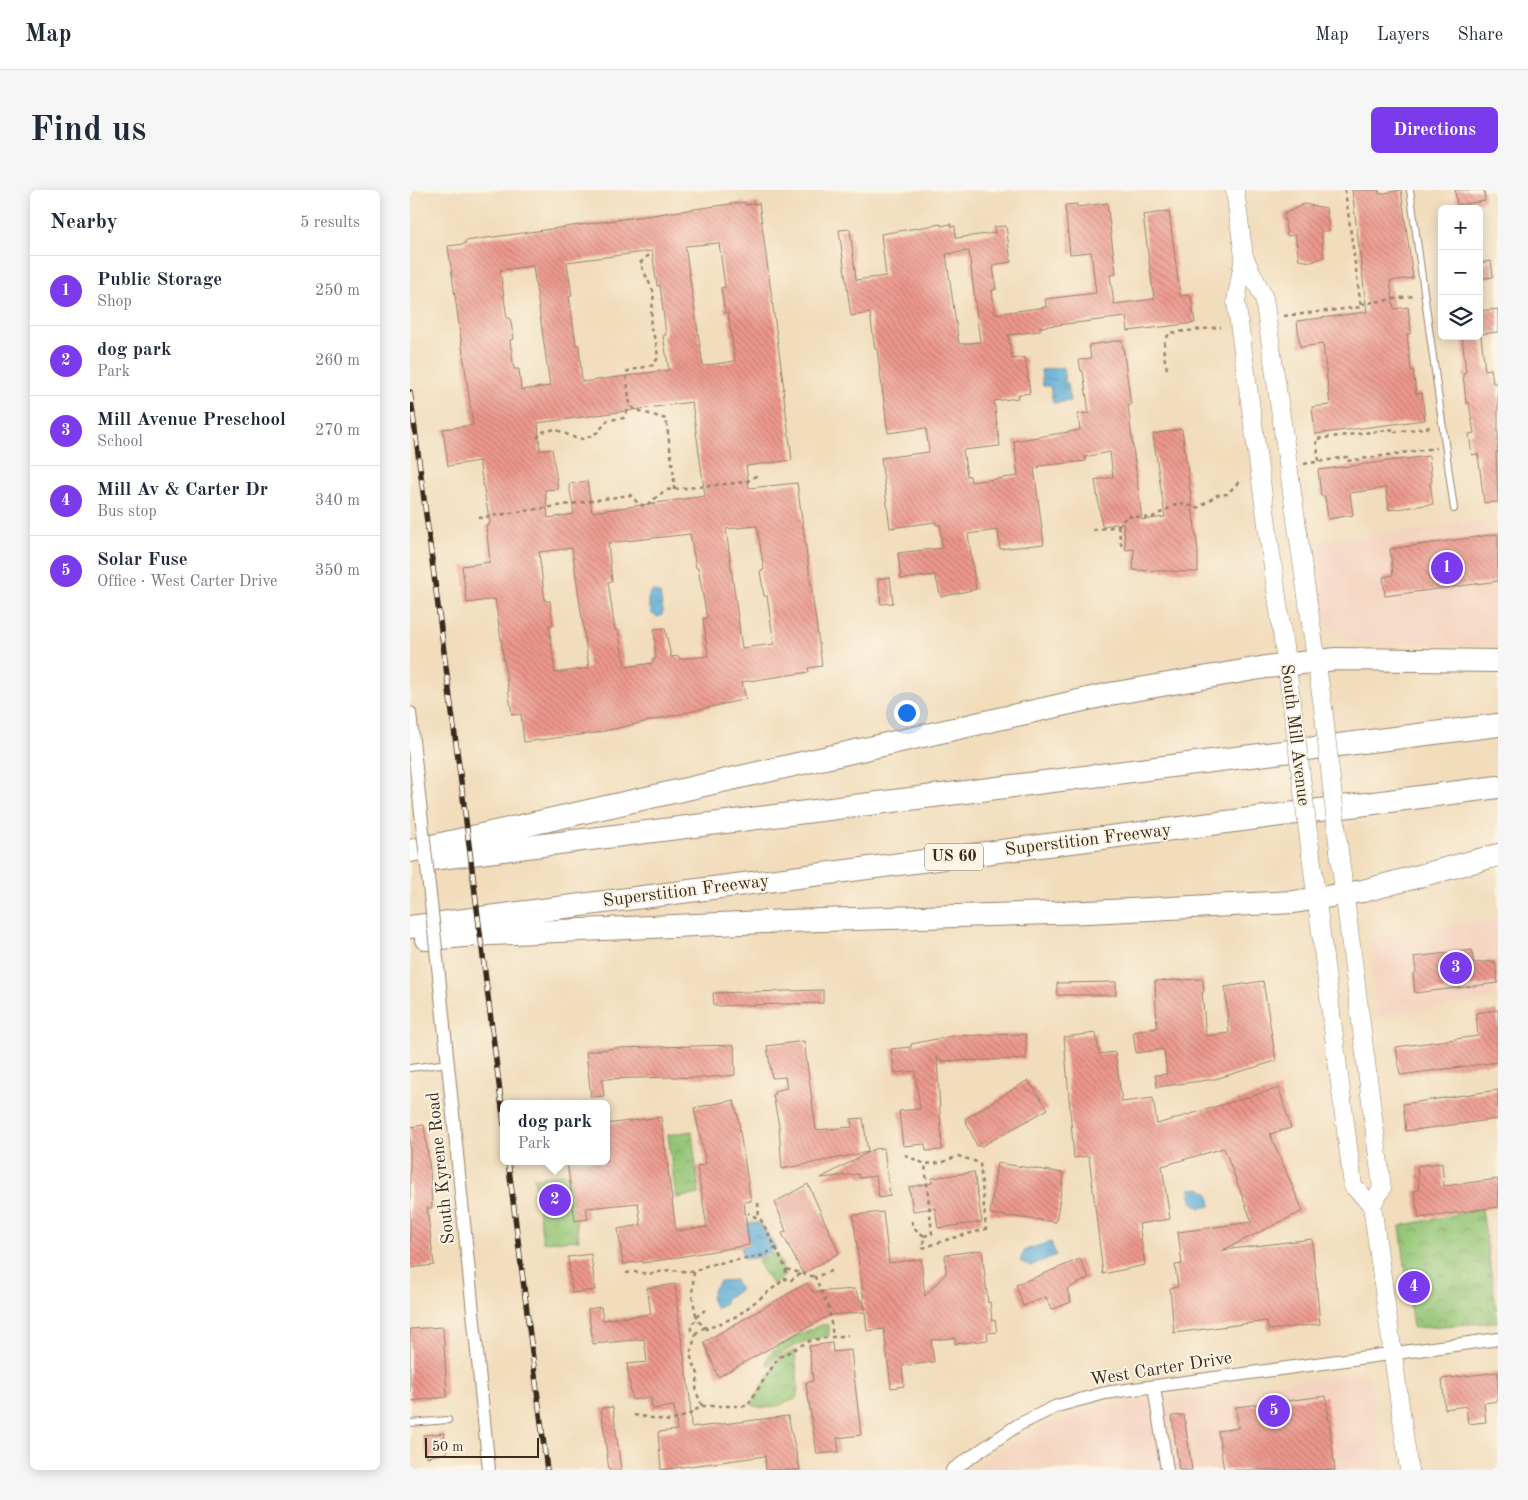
<!DOCTYPE html>
<html lang="en">
<head>
<meta charset="utf-8">
<style>
	body { margin:0; font-family:"Old Standard TT",serif; background:#f6f6f7; color:#1f2937 }
	.controls { position:absolute; right:15px; top:15px; display:grid; overflow:hidden; border-radius:8px; box-shadow:0 2px 12px #0003 }
	.controls button { width:45px; height:45px; display:grid; place-items:center; padding:0; border:0; border-bottom:1px solid #e0e1e3; background:#fff; color:#1f2937; font:25px sans-serif }
	.scale { position:absolute; left:15px; bottom:12px; width:114px; box-sizing:border-box; padding-left:5px; border:2px solid #3b2a1e; border-top:0; font-size:14px; line-height:18px; white-space:nowrap; color:#3b2a1e; -webkit-text-stroke:4px #fcf5e5; paint-order:stroke }
	.you { position:absolute; left:496px; top:522px; width:18px; height:18px; margin:-12px; border:4px solid #fff; border-radius:50%; background:#1a73e8; box-shadow:0 0 0 8px #1a73e833 }
	.badge { display:grid; place-items:center; width:32px; height:32px; border-radius:50%; background:#7c3aed; color:#fff; font-size:16px; font-weight:700 }
	.pin { position:absolute; translate:-50% -50%; border:2px solid #fff; box-shadow:0 1px 5px #0006 }
	.popup { position:absolute; left:90px; top:910px; width:110px; height:65px; box-sizing:border-box; display:grid; place-content:center; border-radius:8px; background:#fff; filter:drop-shadow(0 1px 4px #0005); font-size:16px; white-space:nowrap; color:#747a83 }
	.popup b { font-size:19px; color:#1f2937 }
	.popup::after { content:''; position:absolute; left:50%; top:100%; margin-left:-10px; border:10px solid transparent; border-top-color:#fff }
	.list { margin:0; padding:0; list-style:none }
	h2 { display:flex; justify-content:space-between; align-items:center; height:65px; margin:0; padding:0 20px; font-size:21px }
	h2 small { font-size:16px; font-weight:400; color:#747a83 }
	.list li { display:grid; grid-template-columns:32px 1fr auto; gap:15px; align-items:center; box-sizing:border-box; height:70px; padding:0 20px; border-top:1px solid #e0e1e3 }
	.list b { display:block; font-size:19px; white-space:nowrap }
	.list p { margin:0; font-size:16px; white-space:nowrap; color:#747a83 }
	.list em { font-size:16px; font-style:normal; color:#747a83 }
	.icon { flex:none; width:28px; height:28px; fill:none; stroke:currentColor; stroke-width:2; stroke-linecap:round; stroke-linejoin:round }
	.map { position:relative; flex:none; width:1088px; height:1280px; overflow:hidden; border-radius:8px }
	header { display:flex; align-items:center; gap:30px; box-sizing:border-box; height:70px; padding:0 25px; background:#fff; border-bottom:1px solid #e0e1e3 }
	header strong { font-size:24px }
	nav { display:flex; gap:28px; margin-inline-start:auto; font-size:18px }
	.intro { display:flex; align-items:center; justify-content:space-between; box-sizing:border-box; height:120px; padding:0 30px }
	h1 { margin:0; font-size:35px }
	.button { padding:12px 22px; border-radius:8px; background:#7c3aed; color:#fff; font-size:18px; font-weight:700 }
	main { display:flex; gap:30px; padding:0 30px }
	aside { flex:1; background:#fff; border-radius:8px; box-shadow:0 2px 12px #0003 }
	.map>svg:first-child { display:block }
</style>
</head>
<body>
<header>
<strong>Map</strong>
<nav><a>Map</a><a>Layers</a><a>Share</a></nav>
</header>
<div class="intro"><h1>Find us</h1><a class="button">Directions</a></div>
<main>
<aside>
<h2>Nearby<small>5 results</small></h2>
<ul class="list">
<li><span class="badge">1</span><div><b>Public Storage</b><p>Shop</p></div><em>250 m</em></li>
<li><span class="badge">2</span><div><b>dog park</b><p>Park</p></div><em>260 m</em></li>
<li><span class="badge">3</span><div><b>Mill Avenue Preschool</b><p>School</p></div><em>270 m</em></li>
<li><span class="badge">4</span><div><b>Mill Av &amp; Carter Dr</b><p>Bus stop</p></div><em>340 m</em></li>
<li><span class="badge">5</span><div><b>Solar Fuse</b><p>Office · West Carter Drive</p></div><em>350 m</em></li>
</ul>
</aside>
<div class="map">
<svg width="1088" height="1280" viewBox="0 0 1088 1280">
	<defs>
		<pattern id="park-crowns" width="20" height="18" patternUnits="userSpaceOnUse" patternTransform="scale(1.25)"><rect width="20" height="18" fill="#93c474"/><path d="M2 6a3 3 0 1 1 6 0M12 15a3 3 0 1 1 6 0" fill="none" stroke="#799f5f"/></pattern>
		<pattern id="water-ripples" width="26" height="14" patternUnits="userSpaceOnUse" patternTransform="scale(1.25)"><rect width="26" height="14" fill="#5cacd7"/><path d="M2 4q2-2 4 0t4 0M15 11q2-2 4 0t4 0" fill="none" stroke="#4d8cae"/></pattern>
		<pattern id="building-back-hatch" width="6" height="6" patternUnits="userSpaceOnUse" patternTransform="scale(1.25)"><rect width="6" height="6" fill="#ed988e"/><path d="M-1 5l2 2M0 0l6 6M5-1l2 2" fill="none" stroke="#c17c73"/></pattern>
	</defs>
	<rect width="100%" height="100%" fill="#fcf5e5"/>
	<filter id="ink" filterUnits="userSpaceOnUse"><feTurbulence type="fractalNoise" baseFrequency=".02" numOctaves="2"/><feDisplacementMap in="SourceGraphic" scale="10" xChannelSelector="R" yChannelSelector="G"/><feConvolveMatrix kernelMatrix="1 2 1 2 8 2 1 2 1" color-interpolation-filters="sRGB"/></filter>
	<filter id="wash" filterUnits="userSpaceOnUse"><feTurbulence type="fractalNoise" baseFrequency=".0096" numOctaves="4" result="noise"/><feDisplacementMap in="SourceGraphic" scale="20" xChannelSelector="R" yChannelSelector="G"/><feGaussianBlur stdDeviation="1.12" result="paint"/><feColorMatrix in="noise" values="0 0 0 0 0 0 0 0 0 0 0 0 0 0 0 0 0 1.4 0 .05"/><feComposite in="paint" operator="in"/></filter>
	<g filter="url(#wash)">
		<rect width="100%" height="100%" fill="#f1dcbb"/>
		<g fill="#f4d3c0">
			<path d="M1088 330V457L997 453 965 456 942 452 931 447 916 435 909 419 898 352Z"/>
			<path d="M1088 731V808L967 826 958 748Z"/>
			<path d="M950 1182 958 1187 962 1194 974 1280H563L594 1258 626 1239 669 1223 698 1215Z"/>
		</g>
		<g fill="url(#park-crowns)" stroke="#677749">
			<path d="M282 941 289 1004 266 1008 258 945Z"/>
			<path d="M158 983 169 1050 133 1052 124 988Z"/>
			<path d="M1072 1019 1088 1132 1003 1138 990 1036Z"/>
			<path d="M365 1063 371 1072 375 1086 363 1095 353 1082 348 1070Z"/>
			<path d="M411 1135H419V1146C396 1149 373 1158 359 1177 358 1175 356 1173 357 1170 359 1157 399 1140 411 1135Z"/>
			<path d="M385 1160 388 1197 386 1209C373 1214 354 1222 341 1214L370 1168Z"/>
		</g>
		<g fill="url(#water-ripples)" stroke="#4c6b7a">
			<path d="M653 177 655 193H658L660 211 643 213 640 196H633L631 180Z"/>
			<path d="M245 401 250 404 253 421 252 425 248 427 242 424 238 410 240 403Z"/>
			<path d="M791 998 799 1004 801 1016 790 1018 781 1011 780 999Z"/>
			<path d="M337 1033H350L366 1058C356 1066 345 1069 333 1069L331 1056 339 1055Z"/>
			<path d="M641 1052 646 1065 620 1076 610 1071 615 1060Z"/>
			<path d="M325 1090 330 1100 316 1108 315 1113 306 1119 301 1108 304 1098 310 1091Z"/>
		</g>
		<g id="blocks">
			<g fill="url(#building-back-hatch)" fill-rule="evenodd">
				<path d="M942 0H969V4L991 0 1003 88 980 91 984 119 998 117 1001 143 997 144 1001 181 1003 180 1006 204 1012 203 1015 230 905 244 902 217 920 215 913 154 890 157 887 131 957 122Z"/>
				<path d="M1045 0H1074L1075 11 1047 15Z"/>
				<path d="M335 12V15L349 13 374 199H373L382 270 336 276 339 298 387 293 412 476 398 478 399 482 332 492 336 509 186 543 114 552 111 524 102 525 85 409 57 413 52 376 80 372 76 335 80 334 69 271 38 276 33 239 63 235 38 56 55 54V51ZM309 53 315 97 311 98 315 123 318 122 325 171 293 176 275 56ZM242 61 247 96 250 95 256 145 253 146 259 180 172 192 169 155H166L159 106H162L157 72ZM123 76 140 196 111 200 109 179H104L100 150 104 149 100 128H97L90 80ZM282 212 295 306 182 322 177 291 159 294 164 324 138 328 135 300 148 299 142 259 130 261 128 233ZM347 336 354 380 350 381 354 406H357L364 454 332 458 316 339ZM280 344 286 378H288L297 428H293L298 466 269 469V466L261 467 255 438 244 439 246 469H243V473L215 477 208 440H205L198 392 202 391 198 353ZM162 358 179 478 145 483 139 435H143L140 411H135L129 362Z"/>
				<path d="M697 13 706 84 700 85 704 114 744 109 733 25 759 21 770 106 781 105 785 133 718 141 716 127 630 137V141L598 145 602 169 615 167 620 203 607 205 608 208 584 211 590 256 553 260 557 286H560L561 292 608 286 604 251 670 240 668 224 679 223 673 181H671L669 170 681 168 679 155 712 150 721 215 718 216 732 330 755 327 743 244 772 239 788 361V382L723 380 724 359 716 360 713 333 692 336 685 290 703 287 700 262 675 267 676 271 629 276 630 277 624 278 634 354 590 359 588 340 558 344 566 399 531 407 525 385 491 389 488 363 532 358 530 335H526V332L480 338 471 268 519 262 516 238 478 243 467 159H465L460 123 441 126 429 40 440 39 446 90 476 86 471 44 531 34V36L541 34V37L545 36 546 48 585 43 584 37 596 36 601 72 583 75 586 99 582 100 585 124 636 117 635 109 686 103 681 62 660 64 655 15 667 14V17ZM559 61 570 152 549 154 536 64Z"/>
				<path d="M894 14 916 18 919 41H911L914 67 902 72 889 70 885 45 877 46 874 24Z"/>
				<path d="M1081 71 1083 87 1069 89V73Z"/>
				<path d="M1088 119V142L1069 144V121Z"/>
				<path d="M1052 146H1071L1075 180 1081 179 1083 193H1088V262H1086L1088 312 1074 313 1068 264 1062 265 1059 244 1064 243 1059 213H1056L1053 183 1056 182Z"/>
				<path d="M1019 266 1022 292 1020 293 1023 314 979 320 976 298 940 303 943 325 918 329 915 306H911L908 280Z"/>
				<path d="M1088 344V391L975 406 973 387 983 385 980 359Z"/>
				<path d="M480 387 483 413 471 414 468 389Z"/>
				<path d="M1062 760 1064 773 1085 771 1088 793 1005 803 1003 783 1006 782 1004 767Z"/>
				<path d="M793 789 794 802H792L796 846 819 843 815 797 853 791 866 871 805 889 747 897 745 885 757 884 754 859 726 863 723 842 747 838 745 791Z"/>
				<path d="M706 792V805H647V793Z"/>
				<path d="M413 800V813L304 816 303 803Z"/>
				<path d="M1088 820V872L990 885 986 857 1068 846 1066 823Z"/>
				<path d="M686 843 689 864 705 862 712 912 743 908 747 934 869 898 881 938 860 944 893 1021 813 1060 902 1049 910 1134 858 1140 857 1131 764 1143 760 1098 768 1097 765 1075 772 1074 768 1042 842 1032 814 958 752 976 760 1029 729 1034 735 1075 693 1084 679 966 664 968 654 847Z"/>
				<path d="M616 844V869L529 871 527 867 532 960 516 961 515 954 493 956 489 921 510 919 505 881 485 883 481 859 501 857V854L542 846Z"/>
				<path d="M394 851 406 940 442 937 441 929 453 928 458 962 372 979 369 936 363 905 365 904 364 901 377 898 375 887 362 888 357 856Z"/>
				<path d="M324 855 325 885 292 888 262 887 192 889 194 906 181 907 176 862 206 858Z"/>
				<path d="M618 890 638 919 572 956H567L555 929Z"/>
				<path d="M1088 900V929L996 941 993 914Z"/>
				<path d="M324 910 330 936H329L341 1011 334 1012 339 1055 233 1073V1071L213 1074 208 1039 231 1035 228 1013 176 1018 178 1029 165 1031 157 971H196V934L251 927 266 1041 297 1037 287 977 296 974 284 918Z"/>
				<path d="M14 935 20 980 22 1018H17L24 1075 0 1078V937Z"/>
				<path d="M474 958 480 1006 469 1008 466 986 449 988V984L411 988 464 959Z"/>
				<path d="M587 973 654 983 646 1032 580 1024Z"/>
				<path d="M1032 973 1034 996 1088 989V1017L1009 1028 1004 1001 1009 1000 1007 976Z"/>
				<path d="M564 982 572 1032 528 1038 525 1018 503 1021 499 997 522 993V988Z"/>
				<path d="M398 994 429 1063 393 1084 372 1043 376 1041 365 1012Z"/>
				<path d="M473 1022 479 1073 511 1069 515 1106 536 1083 535 1065 572 1060 578 1113 580 1112 582 1131 585 1130 587 1142 577 1143 578 1150 545 1154V1148L521 1150 524 1172 492 1176 494 1196 481 1198 474 1139 457 1141 455 1122 420 1125 308 1187 294 1152 397 1093 403 1102 445 1099 455 1121 443 1025Z"/>
				<path d="M181 1064 185 1100 162 1103 158 1067Z"/>
				<path d="M670 1069 679 1088 657 1099 661 1112 641 1120 636 1107 613 1116 606 1095Z"/>
				<path d="M265 1094 268 1124 280 1209 281 1237 288 1236V1237L378 1226 390 1280H356L355 1266 251 1280 248 1242 267 1240 264 1216 242 1219 241 1207 222 1210 217 1174 237 1172 234 1149 183 1154 178 1119 191 1117 193 1130 241 1124 237 1098Z"/>
				<path d="M33 1137 37 1207 0 1211V1139Z"/>
				<path d="M422 1153 423 1162 441 1160 451 1245 427 1248 429 1262 407 1264 396 1193 403 1191 399 1156Z"/>
				<path d="M1088 1182V1211L1074 1213 1076 1232 1058 1234 1056 1216 1035 1219 1032 1189Z"/>
				<path d="M916 1206 925 1280H814L808 1241 828 1238 826 1217Z"/>
				<path d="M203 1217 211 1280H199L191 1218Z"/>
				<path d="M774 1225 782 1280H769L762 1226Z"/>
				<path d="M34 1243 37 1263 17 1267 13 1245Z"/>
			</g>
		</g>
	</g>
	<g filter="url(#ink)">
		<use href="#blocks" fill-opacity="0" stroke="#96836c" stroke-width="1"/>
		<g fill="none" stroke-linecap="round" stroke-linejoin="round">
			<defs>
				<g id="lane">
					<path d="M1000 0 1044 319"/>
					<path d="M0 878 38 873"/>
					<path d="M0 1233 38 1230"/>
				</g>
				<g id="street">
					<path d="M0 523 9 605"/>
					<path d="M29 786 79 1280"/>
					<path d="M744 1197 757 1280"/>
					<path d="M542 1280 608 1235 647 1216 695 1203 1088 1149"/>
				</g>
				<g id="secondary">
					<path d="M825 0 834 67 826 111 883 522"/>
					<path d="M834 67 854 108 913 517"/>
					<path d="M929 661 972 998 962 1015 999 1280"/>
					<path d="M901 665 943 996 962 1015"/>
				</g>
				<g id="highway">
					<path d="M0 661 700 504 856 477 926 469 1088 471"/>
					<path d="M22 669 1088 535"/>
					<path d="M0 737 1088 597"/>
					<path d="M16 749 80 744 378 731 678 722 884 712 953 701 1088 665"/>
				</g>
			</defs>
			<use href="#lane" stroke="#96836c" stroke-width="8"/>
			<use href="#street" stroke="#96836c" stroke-width="14"/>
			<use href="#secondary" stroke="#96836c" stroke-width="19"/>
			<use href="#highway" stroke="#96836c" stroke-width="24"/>
			<g stroke="#96836c" stroke-width="2.5" stroke-dasharray="4 4" stroke-linecap="butt">
				<path d="M239 65 230 73 244 103 240 136 246 152 248 168 243 175 218 181 216 183 220 216 226 220 256 229 264 287V300"/>
				<path d="M951 114 1004 106"/>
				<path d="M874 126 951 117 935 0"/>
				<path d="M757 179C754 165 750 155 760 143L811 137"/>
				<path d="M127 248 132 242 145 239 165 248 174 249 188 242 198 230 214 228 220 216"/>
				<path d="M909 271 906 249 985 239V242L1022 237"/>
				<path d="M894 274 937 267V271L1026 258"/>
				<path d="M68 328 220 305 229 314 235 316 256 300 336 292 349 284"/>
				<path d="M708 336 712 359"/>
				<path d="M683 340 708 336 717 326 741 328 769 313 788 318 807 305 817 304 830 291"/>
				<path d="M495 965 515 974 531 973 548 966 570 973 576 1039 539 1049 513 1058 514 1046 503 1037 501 1027"/>
				<path d="M348 1013 349 1029"/>
				<path d="M514 1046 522 1044 515 974"/>
				<path d="M366 1058 376 1079 405 1087"/>
				<path d="M376 1079 375 1089 380 1091 390 1084"/>
				<path d="M421 1081 405 1087 419 1119 423 1147"/>
				<path d="M284 1082 282 1105 287 1130"/>
				<path d="M216 1083 225 1082 238 1084 259 1080 284 1082 298 1075 351 1066 366 1058 351 1030 338 1023"/>
				<path d="M286 1127 295 1120"/>
				<path d="M295 1137 286 1143 281 1140V1134L287 1130 297 1139 327 1126 375 1089"/>
				<path d="M286 1143 280 1165 288 1184 286 1201 292 1216"/>
				<path d="M224 1225 260 1231 278 1225 292 1216H337L368 1168 401 1150 438 1145"/>
			</g>
			<use href="#lane" stroke="#fff" stroke-width="6"/>
			<use href="#street" stroke="#fff" stroke-width="12"/>
			<use href="#secondary" stroke="#fff" stroke-width="18"/>
			<use href="#highway" stroke="#fff" stroke-width="22"/>
			<defs>
				<g id="rail">
					<path d="M0 202 53 607 94 934"/>
					<path d="M98 971 137 1280"/>
				</g>
			</defs>
			<use href="#rail" stroke="#3b2a1e" stroke-width="5.5"/>
			<use href="#rail" stroke="#fcf5e5" stroke-width="4" stroke-dasharray="11" stroke-linecap="butt"/>
			<defs>
				<path id="street-bridge" d="M9 605 29 786"/>
				<g id="secondary-bridge">
					<path d="M913 517 929 661"/>
					<path d="M883 522 901 665"/>
				</g>
			</defs>
			<use href="#street-bridge" stroke="#96836c" stroke-width="14" stroke-linecap="butt"/>
			<use href="#secondary-bridge" stroke="#96836c" stroke-width="19" stroke-linecap="butt"/>
			<use href="#street-bridge" stroke="#fff" stroke-width="12"/>
			<use href="#secondary-bridge" stroke="#fff" stroke-width="18"/>
		</g>
	</g>
	<g text-anchor="middle" dominant-baseline="central" stroke-width="4" stroke-linejoin="round" paint-order="stroke">
		<rect fill="#fcf5e5" stroke="#75675a" stroke-width="1" x="515" y="653.5" width="58" height="27" rx="4"/>
		<g font-size="16" font-weight="bold" fill="#3b2a1e">
			<text x="544" y="667">US 60</text>
		</g>
		<g font-size="18" fill="#3b2a1e" stroke="#fcf5e5">
			<text transform="translate(885 545) rotate(83)">South Mill Avenue</text>
			<text transform="translate(678 650) rotate(-7)">Superstition Freeway</text>
			<text transform="translate(276 701) rotate(-7)">Superstition Freeway</text>
			<text transform="translate(31 978) rotate(-96)">South Kyrene Road</text>
			<text transform="translate(751 1179) rotate(-9)">West Carter Drive</text>
		</g>
	</g>
</svg>
<div class="controls">
<button>+</button>
<button>−</button>
<button><svg class="icon" aria-label="layers" viewBox="0 0 24 24"><path d="M12 4l9 5-9 5-9-5zM3 14l9 5 9-5"/></svg></button>
</div>
<div class="scale">50 m</div>
<div class="you"></div>
<div class="pin badge" style="left:1037px;top:378px">1</div>
<div class="pin badge" style="left:145px;top:1010px">2</div>
<div class="popup"><b>dog park</b>Park</div>
<div class="pin badge" style="left:1046px;top:778px">3</div>
<div class="pin badge" style="left:1004px;top:1097px">4</div>
<div class="pin badge" style="left:864px;top:1221px">5</div>
</div>
</main>
</body>
</html>
